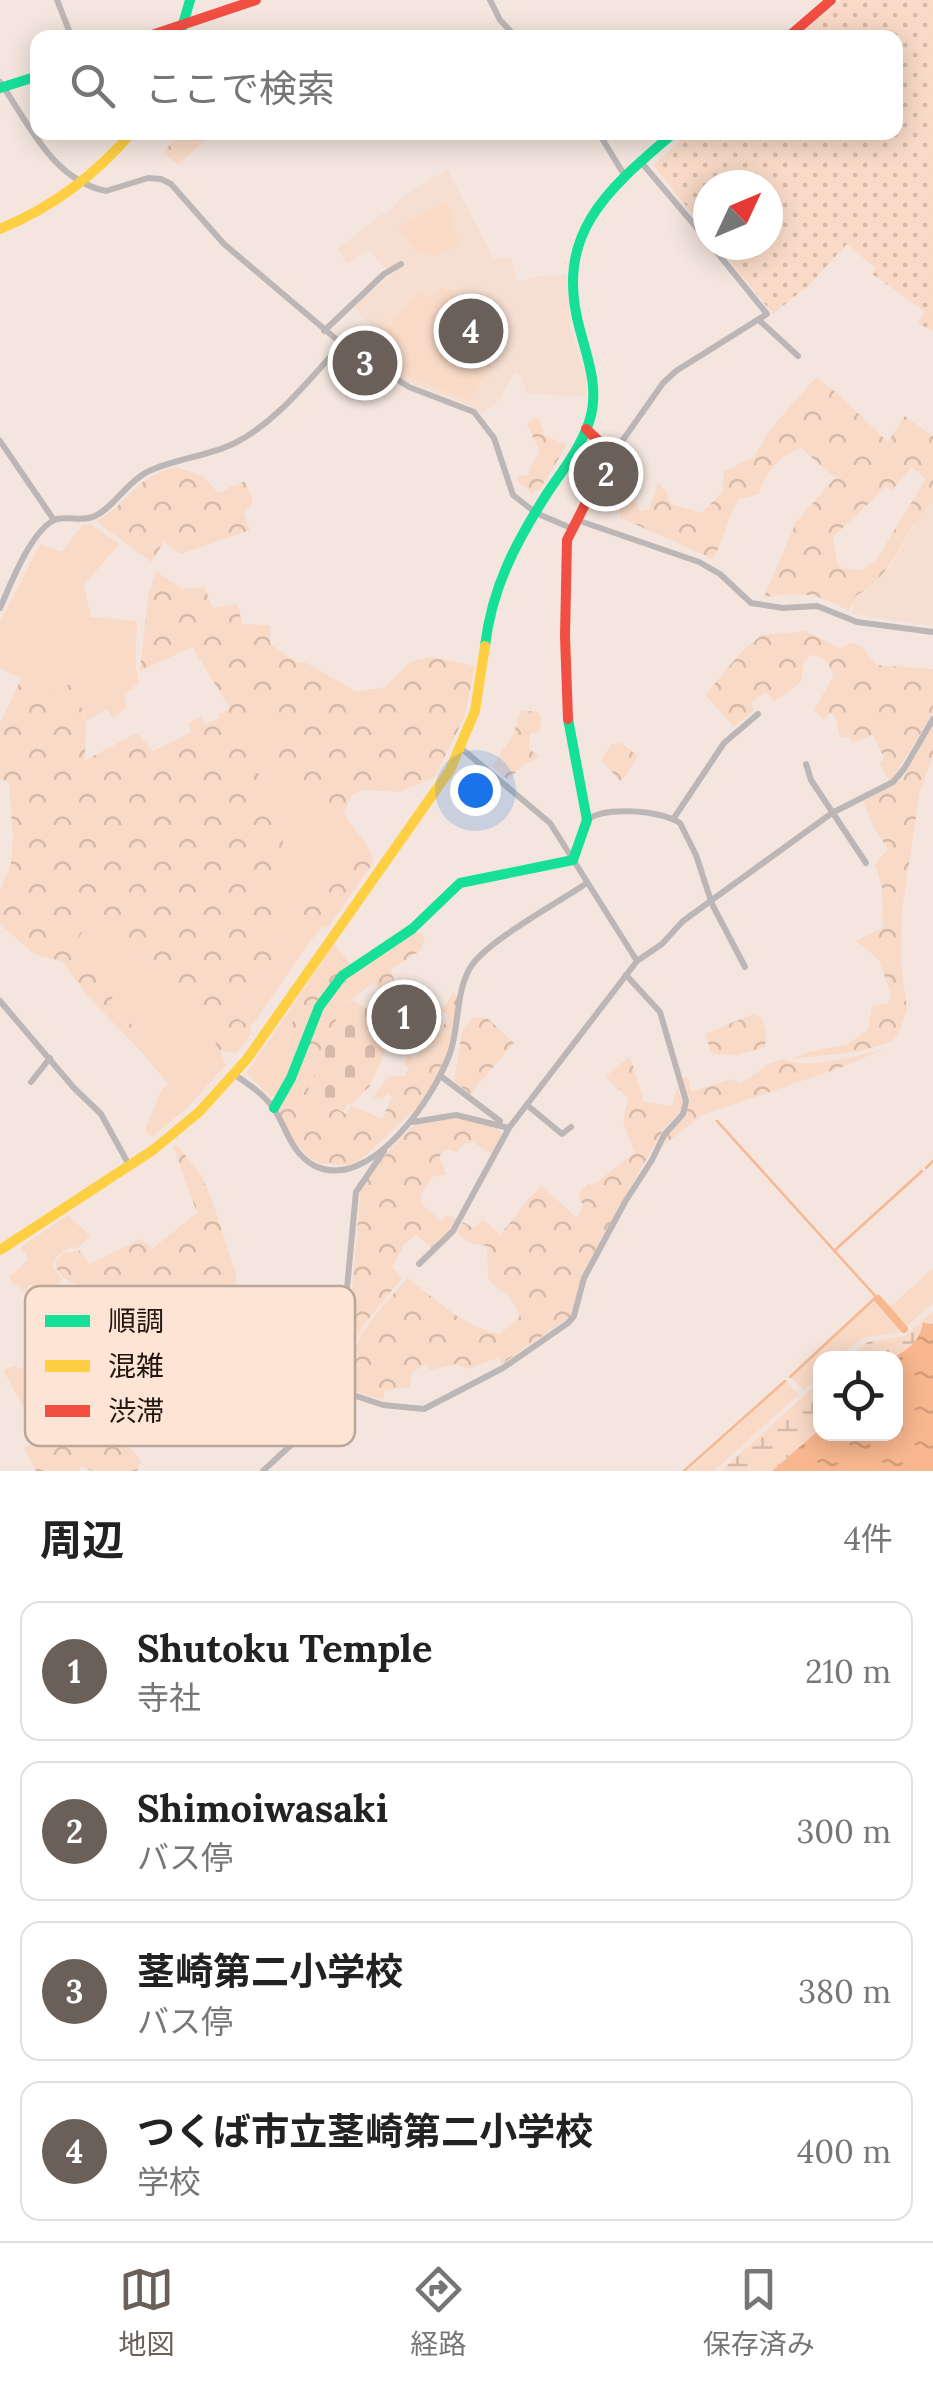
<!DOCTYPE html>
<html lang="ja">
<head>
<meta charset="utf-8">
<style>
	body { margin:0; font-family:Lora,"Noto Sans JP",serif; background:#f2f2f2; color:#222 }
	.controls { position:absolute; right:30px; bottom:30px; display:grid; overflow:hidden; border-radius:20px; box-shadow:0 5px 25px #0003 }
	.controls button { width:90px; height:90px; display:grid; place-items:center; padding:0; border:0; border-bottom:2px solid #e0e0e0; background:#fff; color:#222; font:50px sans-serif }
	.compass { position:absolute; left:693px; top:170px; width:90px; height:90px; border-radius:50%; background:#fff; box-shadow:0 5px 25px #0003; rotate:46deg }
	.you { position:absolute; left:475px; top:790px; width:35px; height:35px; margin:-25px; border:8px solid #fff; border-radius:50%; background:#1a73e8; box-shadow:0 0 0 15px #1a73e833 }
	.badge { display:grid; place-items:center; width:65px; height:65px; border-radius:50%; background:#6a5f59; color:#fff; font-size:32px; font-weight:700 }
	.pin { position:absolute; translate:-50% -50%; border:5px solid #fff; box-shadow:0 2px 10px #0006 }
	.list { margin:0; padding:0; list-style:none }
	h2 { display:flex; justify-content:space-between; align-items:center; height:130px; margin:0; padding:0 40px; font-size:42px }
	h2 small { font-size:32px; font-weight:400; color:#767676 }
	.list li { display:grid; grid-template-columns:65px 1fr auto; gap:30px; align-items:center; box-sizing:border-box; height:140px; margin:0 20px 20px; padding:0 20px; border:2px solid #e0e0e0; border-radius:20px }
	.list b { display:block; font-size:38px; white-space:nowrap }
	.list p { margin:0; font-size:32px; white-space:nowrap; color:#767676 }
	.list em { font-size:32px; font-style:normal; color:#767676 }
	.icon { flex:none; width:55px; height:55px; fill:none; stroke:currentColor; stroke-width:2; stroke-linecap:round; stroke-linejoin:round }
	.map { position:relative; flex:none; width:933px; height:1471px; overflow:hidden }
	.search { position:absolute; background:#fff; box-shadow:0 5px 25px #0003; left:30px; right:30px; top:30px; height:110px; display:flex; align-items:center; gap:25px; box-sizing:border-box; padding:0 35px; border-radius:20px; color:#767676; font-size:38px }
	.sheet { height:770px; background:#fff }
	nav { display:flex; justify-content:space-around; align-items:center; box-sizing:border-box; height:140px; border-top:2px solid #e0e0e0; background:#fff; font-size:28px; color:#767676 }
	nav a { display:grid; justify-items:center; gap:5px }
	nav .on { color:#6a5f59 }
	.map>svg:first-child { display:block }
</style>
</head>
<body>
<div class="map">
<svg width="933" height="1471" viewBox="0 0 933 1471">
	<defs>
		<pattern id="forest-crowns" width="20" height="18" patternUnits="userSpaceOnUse" patternTransform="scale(2.5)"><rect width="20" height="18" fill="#f9dac7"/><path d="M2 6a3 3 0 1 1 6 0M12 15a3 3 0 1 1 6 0" fill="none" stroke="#d5baaa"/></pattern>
		<pattern id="wetland-marsh" width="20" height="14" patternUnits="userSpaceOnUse" patternTransform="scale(2.5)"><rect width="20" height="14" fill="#f9dac7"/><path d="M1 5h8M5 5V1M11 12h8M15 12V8" fill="none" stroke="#d5baaa"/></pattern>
		<pattern id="cemetery-stones" width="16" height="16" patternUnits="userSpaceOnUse" patternTransform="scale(2.5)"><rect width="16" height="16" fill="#f9dac7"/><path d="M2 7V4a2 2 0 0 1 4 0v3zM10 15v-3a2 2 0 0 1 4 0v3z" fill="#d5baaa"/></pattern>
		<pattern id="park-dots" width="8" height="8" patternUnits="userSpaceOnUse" patternTransform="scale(2.5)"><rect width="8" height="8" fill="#f9dac7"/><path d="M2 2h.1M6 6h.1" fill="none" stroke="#d5baaa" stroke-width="1.8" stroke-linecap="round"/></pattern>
		<pattern id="water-ripples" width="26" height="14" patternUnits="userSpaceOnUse" patternTransform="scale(2.5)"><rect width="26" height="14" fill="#f8b78e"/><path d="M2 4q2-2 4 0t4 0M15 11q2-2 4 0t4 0" fill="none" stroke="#d49d79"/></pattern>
	</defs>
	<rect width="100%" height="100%" fill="#f4e6de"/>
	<g fill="#f6ded0">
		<path d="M447 169 494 259 511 257 517 282 539 276 567 275 570 329 587 377 585 396 527 394 521 376 515 373 499 400 482 414 460 401 410 383 371 359 377 332 354 306 404 264 400 261 387 270 369 250 347 264 338 249 382 214 386 215 402 198Z"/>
		<path d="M933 504V626L852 614 855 595 869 590 890 567 922 513Z"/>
	</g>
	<g fill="#f9dac7">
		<path d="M445 202 456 221 451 224 460 243 436 256 417 251 398 228Z"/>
		<path d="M441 288 452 290 485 317C478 336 478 344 494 359L470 400 418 381 374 353 380 336 419 292 428 299Z"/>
		<path d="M90 524 119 544 84 585 91 617 137 621C137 641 133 665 139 683L124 695 127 707 113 718 107 709 86 721 73 684 54 691 0 669V622L40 544 62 552 82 525Z"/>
		<path d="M265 712 280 760 323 798 328 821 343 812 362 839 309 891 312 906 277 905 285 815 253 765 254 726Z"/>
		<path d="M86 921 124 953 167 967 208 1022 226 1065 185 1110 151 1137 145 1130 162 1088 169 1085 138 1048 147 1042 121 1012 78 941Z"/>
		<path d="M276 924 294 925 309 943 251 1027 234 1017 272 967Z"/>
		<path d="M290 1010 297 1015 283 1036 298 1047 280 1092 271 1097 246 1073Z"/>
		<path d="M68 1215 90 1236 78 1248 70 1247 55 1258 53 1268 62 1279 50 1296 30 1285 26 1291 14 1285 9 1277 29 1259 21 1247Z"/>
		<path d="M933 1268V1303L906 1327 889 1308Z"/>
		<path d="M876 1299 904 1331 863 1338 837 1358H820V1375L804 1390 790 1377Z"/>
		<path d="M787 1381 798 1395 714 1471H688Z"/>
	</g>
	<g fill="url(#forest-crowns)" fill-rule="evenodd">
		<path d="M179 133V132L213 133 178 165 163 153Z"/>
		<path d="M816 377 838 394 888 442 905 416 933 436V503C901 529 896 577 855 596L849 611C815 592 803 592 764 597L796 522 835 478 801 448C780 456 765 472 759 494L739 499C726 519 725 539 713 559L619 517 624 495 637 503 640 511 649 510 658 483 667 493 671 504 702 513 722 492 724 471 754 457 769 431ZM912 467 926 479 876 560 861 570 838 567 833 537 886 487 892 490Z"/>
		<path d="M539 418 544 435 567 445 541 487 532 493 520 484 516 476 529 475 530 467 540 451 527 425 531 420Z"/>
		<path d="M176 467 203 476 218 493 245 481 253 502 244 513 250 530 181 554 164 542 151 562 96 521C128 505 134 476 176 467Z"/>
		<path d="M156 571 182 589 204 587 213 608 238 604 242 624 270 625V644L297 662 307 663 357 692 385 687 411 661 433 657 475 666 464 718 434 778 399 792 362 790 352 795 344 812 327 822 323 798 280 760 265 713 254 726 253 765 285 815 278 905 311 906 308 891 362 839 372 854 373 863 327 929 322 926 309 943 294 925H276L272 967 234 1016 251 1027V1034L237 1053 218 1050 208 1022 167 967 124 953 86 922 78 941 121 1012 147 1043 138 1048 88 997 62 961 35 955 0 924V891L11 863 13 837 9 783 0 779V723L22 677 54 690 73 683 86 721 85 760 137 733 153 751 191 732 189 723 201 717 205 724 219 718V714L230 708 192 647 140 671 148 597Z"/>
		<path d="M805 631 841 649 849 643 861 646 876 665 933 669V713L893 778 889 780 880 764 884 758 873 735 853 742 849 737 840 738 835 716 830 714 823 719 814 710 834 675C829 664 824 656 811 655L804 661 801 682 774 702 766 691 751 703 754 710 734 727 705 695 743 650 762 635Z"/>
		<path d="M521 710 538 712 542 718 539 732 530 733 529 749 540 757 524 764 508 780 492 766 513 735Z"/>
		<path d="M933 725V757L920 791 902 911 901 962 907 1009 899 1033 891 1042 856 1052 790 1059 809 1052 848 1044 868 1029 872 1006 888 1003 891 994 879 960 856 941 883 928 882 888 875 864 888 849 873 826 863 801 902 780Z"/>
		<path d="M621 743 638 756 621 782 601 760 611 744Z"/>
		<path d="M416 930 425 937 421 950 391 969 396 989H422L431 997 433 1006 430 1011 399 993 389 999 374 983C362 989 356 1000 343 1003L308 1091 346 1114 351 1105 382 1119 392 1097 388 1094 381 1099 373 1097 389 1076H405L408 1068 404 1064 408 1056 416 1059C424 1040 441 1038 448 1015L441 1011 453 993 459 997 450 1044 434 1084 416 1108 363 1158 349 1165 322 1164 311 1159 294 1142 277 1108 323 1004 343 979Z"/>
		<path d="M334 944 351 965 325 991 298 1047 283 1036 297 1016 290 1010Z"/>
		<path d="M753 1014 762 1018 766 1031 765 1047 737 1055 712 1054 705 1034Z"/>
		<path d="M474 1017 487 1018 514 1043 470 1094 454 1081 462 1031Z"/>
		<path d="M887 1048 837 1069 702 1115 659 1149 665 1137 687 1110 681 1077H688L691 1092 731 1079 741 1084 768 1064 783 1059C807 1071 861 1055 887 1048Z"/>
		<path d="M630 1056 644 1102 672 1106 677 1087 683 1101 682 1108 661 1133 591 1258 571 1316 502 1364 498 1358 467 1369 456 1364 430 1370 427 1364 412 1372 410 1387 385 1390 383 1400 352 1391C334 1355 384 1304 408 1278 437 1300 463 1327 500 1334L520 1316 510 1298 488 1280 487 1246 471 1244 457 1233 463 1222 474 1228 483 1219 500 1234C516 1219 525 1198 542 1186L577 1218 583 1205 578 1195 587 1184 593 1185 635 1153 623 1122 628 1098 605 1077Z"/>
		<path d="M444 1117 494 1125 502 1134 493 1155 473 1142 465 1144 457 1152 446 1149 439 1157 446 1174 432 1177 421 1194 422 1204 441 1221 448 1215 456 1219 451 1229 431 1248 416 1234 404 1245 392 1267 402 1278 365 1323 346 1359 361 1186 392 1147 412 1127 420 1122Z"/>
		<path d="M173 1146H178L201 1175 212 1200 236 1274 237 1316 242 1330 230 1346 216 1357 200 1362 189 1360 172 1351 143 1319 64 1278 56 1268V1261L64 1253 79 1250 90 1264 140 1239 153 1248 197 1213Z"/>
		<path d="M13 1366 55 1376 83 1402 81 1420 99 1435 124 1440 141 1461 137 1471H92L81 1467 79 1471H36L24 1448 41 1437C26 1416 17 1393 3 1371Z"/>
	</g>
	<g fill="url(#wetland-marsh)">
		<path d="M933 1311V1326L922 1322C917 1365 880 1358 846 1358L868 1342 905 1336Z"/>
		<path d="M820 1381V1429L772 1471H721Z"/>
	</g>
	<path fill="url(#cemetery-stones)" d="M352 1001 394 1022 395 1028 370 1086 351 1105 348 1103 343 1112 308 1092 343 1003Z"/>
	<path fill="url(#park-dots)" d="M840 0H933V331L918 323 924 311 872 274 875 268 847 244 809 285 773 314 717 245H768V185H708V233L653 165 689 133 896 132V38L798 37Z"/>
	<path fill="url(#water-ripples)" d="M923 1322 933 1326V1471H772L820 1429V1434H896V1358H892C911 1348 919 1342 923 1322Z"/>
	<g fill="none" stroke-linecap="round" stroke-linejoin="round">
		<g stroke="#f8b78e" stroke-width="2.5">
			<path d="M717 1121 878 1299"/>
			<path d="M926 1168 933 1161"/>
			<path d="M834 1251 922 1171"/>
			<path d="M790 1377 875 1298"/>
			<path d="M684 1471 785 1381"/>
		</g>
		<path stroke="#f8b78e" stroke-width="8" d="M878 1299 904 1329"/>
		<g stroke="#bcb7b6" stroke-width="6">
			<path d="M57 0 72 38"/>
			<path d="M490 0 500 20 517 38"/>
			<path d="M0 82C28 122 52 180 106 191L148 178 161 179 171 184 224 244 342 344 409 387 474 412 494 438 513 495 536 513 571 528"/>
			<path d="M598 132 625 176"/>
			<path d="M641 162 708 241"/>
			<path d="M759 320 798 356"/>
			<path d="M324 331 384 274 401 264"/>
			<path d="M0 441 54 520"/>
			<path d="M606 464 663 383 676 371 767 314 711 245"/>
			<path d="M577 520 699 562 720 574 751 603 783 608 817 606 857 622 933 632"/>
			<path d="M0 608C10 586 32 527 57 519 69 516 83 522 95 516 114 507 126 483 147 472 175 458 207 457 235 443 278 421 309 379 342 344"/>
			<path d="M461 748 550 823 637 961"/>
			<path d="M806 764 811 780 866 863"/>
			<path d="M674 818 724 743 758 714"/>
			<path d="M587 820C605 806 660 810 680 823L696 855 712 904 745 967"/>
			<path d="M0 1001 74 1088 101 1114 129 1165"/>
			<path d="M234 1074C248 1084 265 1095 274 1109 287 1129 291 1152 313 1165 370 1195 437 1094 451 1050 459 1024 456 992 470 968 485 942 559 902 587 883"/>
			<path d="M442 1077 500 1121"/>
			<path d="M31 1082 50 1058"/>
			<path d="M527 1105 562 1134 571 1127"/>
			<path d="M413 1122 456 1115 509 1128"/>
			<path d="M419 1264 453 1231 509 1128 637 961 662 944 683 921 832 813 893 782 904 769 933 719"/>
			<path d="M347 1393 383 1405 424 1409 503 1368 568 1323 574 1316 584 1278 625 1202 652 1160 664 1135 683 1114 686 1101 660 1012 626 975"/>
			<path d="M347 1393 342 1342 356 1192 384 1151"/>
			<path d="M263 1471 347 1393"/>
		</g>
		<g stroke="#16e098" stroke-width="10">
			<path d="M179 38 190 0"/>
			<path d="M0 88 38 76"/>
			<path d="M485 646C492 587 516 542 548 492 563 470 582 446 590 419 599 388 588 360 580 330 553 233 608 189 675 132"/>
			<path d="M274 1108 291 1078 319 1007 342 976 412 929 460 883 573 860 587 820 568 719"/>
		</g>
		<g stroke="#ffcf43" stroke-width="10">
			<path d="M0 229C53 207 95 176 132 132"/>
			<path d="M0 1250 153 1150 199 1112 247 1059 450 770 475 711 485 646"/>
		</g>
		<g stroke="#f24e42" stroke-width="10">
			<path d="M143 38 256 0"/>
			<path d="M787 38 831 0"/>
			<path d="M568 719 565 636 567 540 605 465 602 444 586 429"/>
		</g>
	</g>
	<rect x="25" y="1286" width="330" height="160" rx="15" fill="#fde4d5" stroke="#bba69a" stroke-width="2.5"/>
	<rect x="45" y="1315" width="45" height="12" fill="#16e098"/>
	<rect x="45" y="1360" width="45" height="12" fill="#ffcf43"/>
	<rect x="45" y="1405" width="45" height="12" fill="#f24e42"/>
	<g font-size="28" fill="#201712">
		<text x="108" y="1331">順調</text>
		<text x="108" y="1376">混雑</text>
		<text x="108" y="1421">渋滞</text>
	</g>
</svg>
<div class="controls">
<button><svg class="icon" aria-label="locate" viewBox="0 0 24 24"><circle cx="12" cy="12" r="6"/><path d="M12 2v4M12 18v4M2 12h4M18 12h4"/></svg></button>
</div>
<svg class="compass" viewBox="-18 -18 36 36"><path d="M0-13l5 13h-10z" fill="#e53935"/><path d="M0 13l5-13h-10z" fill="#767676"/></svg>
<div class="you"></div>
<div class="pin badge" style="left:404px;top:1017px">1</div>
<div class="pin badge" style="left:606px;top:474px">2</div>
<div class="pin badge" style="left:365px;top:363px">3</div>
<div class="pin badge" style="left:471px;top:331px">4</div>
<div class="search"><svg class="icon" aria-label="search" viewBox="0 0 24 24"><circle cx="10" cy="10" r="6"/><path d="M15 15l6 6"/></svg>ここで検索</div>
</div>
<section class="sheet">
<h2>周辺<small>4件</small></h2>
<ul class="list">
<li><span class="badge">1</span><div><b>Shutoku Temple</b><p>寺社</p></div><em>210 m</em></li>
<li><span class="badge">2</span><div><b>Shimoiwasaki</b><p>バス停</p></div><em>300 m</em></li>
<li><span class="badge">3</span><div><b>茎崎第二小学校</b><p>バス停</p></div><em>380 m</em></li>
<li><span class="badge">4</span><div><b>つくば市立茎崎第二小学校</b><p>学校</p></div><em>400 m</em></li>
</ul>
</section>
<nav>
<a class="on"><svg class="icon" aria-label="map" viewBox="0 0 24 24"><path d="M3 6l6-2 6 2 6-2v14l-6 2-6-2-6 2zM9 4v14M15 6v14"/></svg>地図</a>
<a><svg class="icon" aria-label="directions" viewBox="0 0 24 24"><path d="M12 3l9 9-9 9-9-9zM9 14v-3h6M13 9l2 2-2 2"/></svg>経路</a>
<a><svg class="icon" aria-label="saved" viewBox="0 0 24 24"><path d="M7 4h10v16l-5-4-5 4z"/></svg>保存済み</a>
</nav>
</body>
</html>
